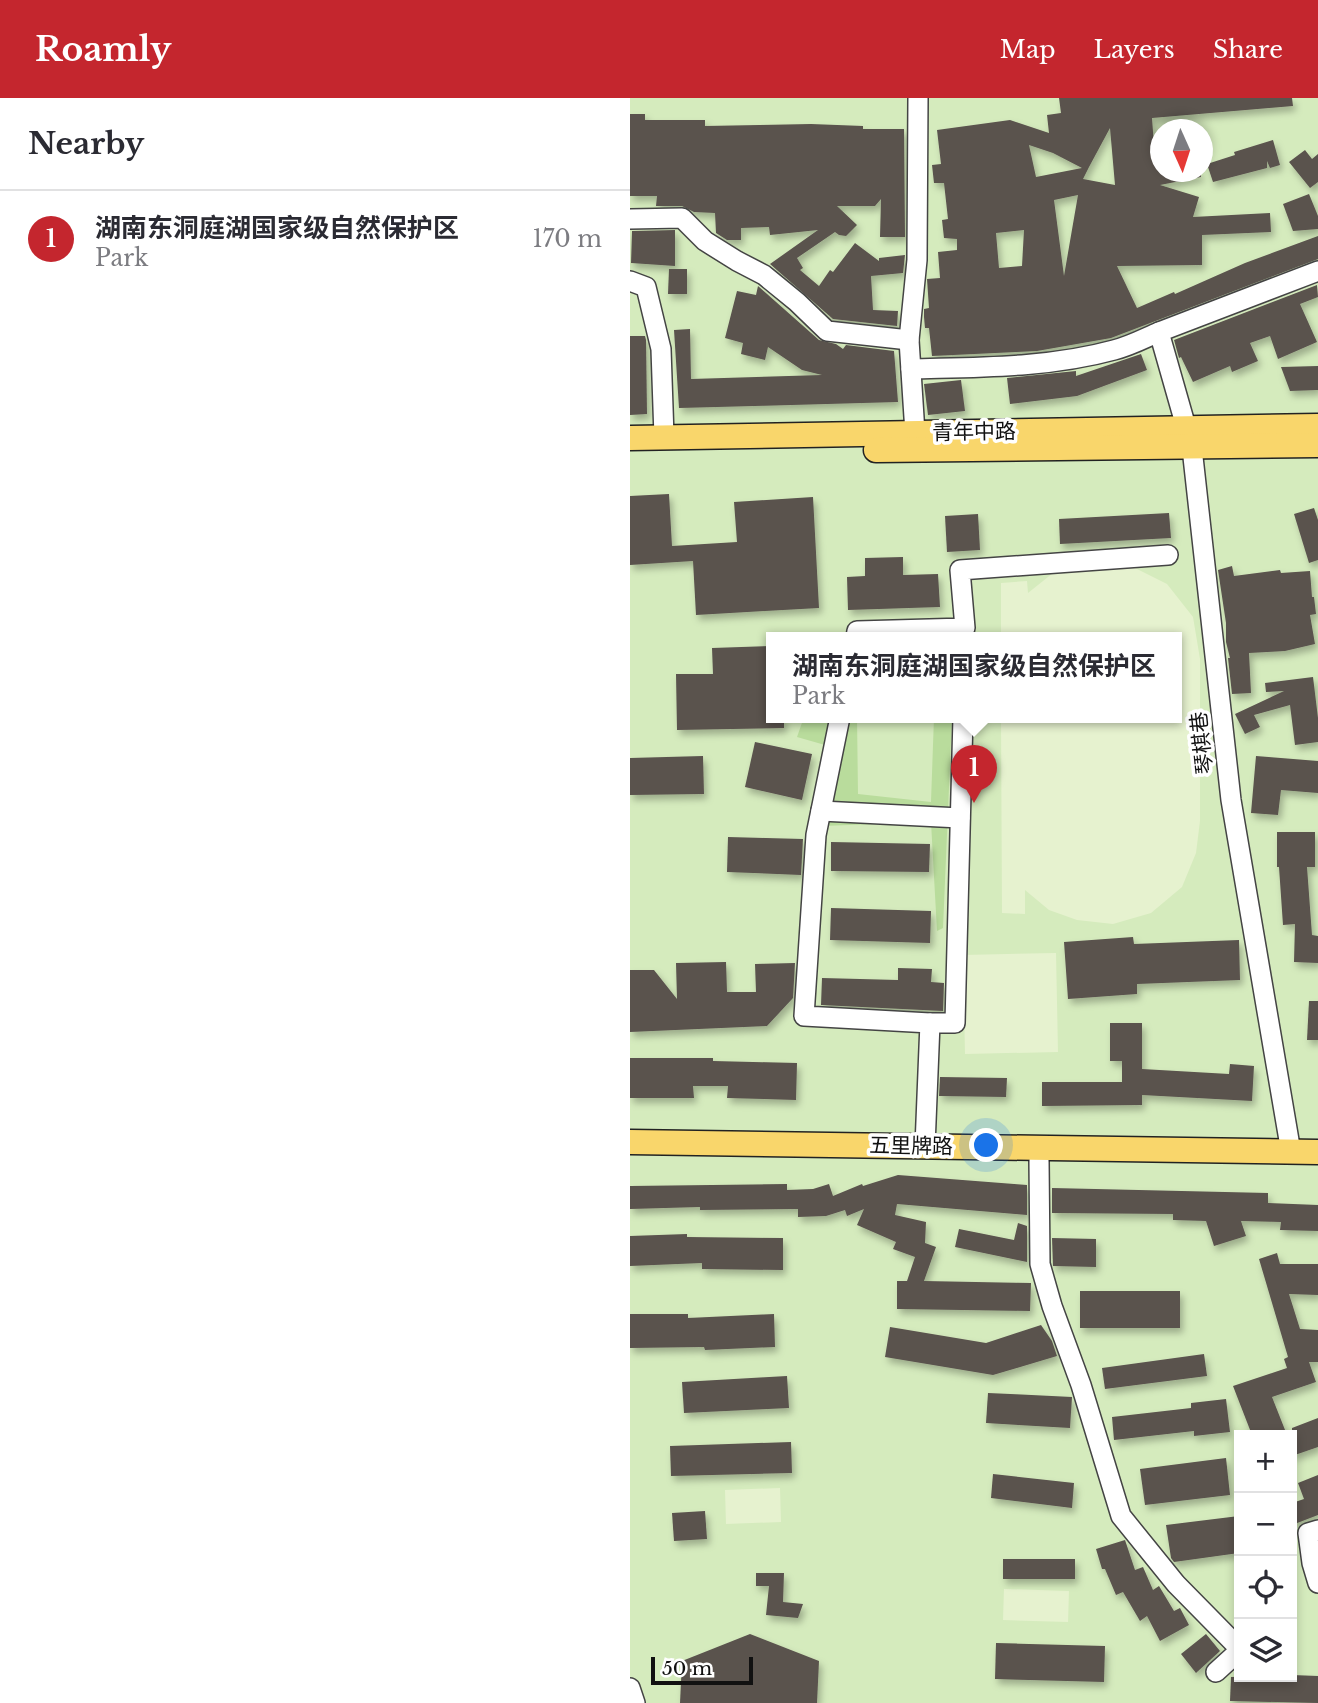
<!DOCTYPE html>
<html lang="en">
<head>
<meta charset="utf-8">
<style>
	body { margin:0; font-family:"Libre Baskerville","Noto Sans SC",serif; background:#f2f2f3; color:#2b2b33 }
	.controls { position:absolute; right:21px; bottom:21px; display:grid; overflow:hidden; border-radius:0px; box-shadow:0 4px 10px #0003 }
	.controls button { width:63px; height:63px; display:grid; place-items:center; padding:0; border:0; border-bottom:2px solid #e1e1e2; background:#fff; color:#2b2b33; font:35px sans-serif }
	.compass { position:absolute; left:520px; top:21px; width:63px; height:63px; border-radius:50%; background:#fff; box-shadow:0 4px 10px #0003; rotate:177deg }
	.scale { position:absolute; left:21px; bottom:18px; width:102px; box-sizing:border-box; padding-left:7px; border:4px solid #111; border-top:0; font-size:19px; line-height:24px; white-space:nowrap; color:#111; -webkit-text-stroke:5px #fff; paint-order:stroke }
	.you { position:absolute; left:357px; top:1048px; width:24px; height:24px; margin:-18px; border:5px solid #fff; border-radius:50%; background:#1a73e8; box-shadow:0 0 0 10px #1a73e833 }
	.badge { display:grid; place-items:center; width:46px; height:46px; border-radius:50%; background:#c4262e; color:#fff; font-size:23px; font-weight:700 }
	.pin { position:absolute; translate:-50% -58px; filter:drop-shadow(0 2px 4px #0008) }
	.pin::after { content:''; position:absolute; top:37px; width:24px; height:21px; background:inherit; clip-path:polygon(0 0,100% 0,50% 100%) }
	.popup { position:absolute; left:136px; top:534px; width:416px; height:91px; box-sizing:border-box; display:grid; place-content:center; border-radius:0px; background:#fff; filter:drop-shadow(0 2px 5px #0005); font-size:23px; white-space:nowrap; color:#7c7c81 }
	.popup b { font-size:26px; color:#2b2b33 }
	.popup::after { content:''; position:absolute; left:50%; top:100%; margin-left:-14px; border:14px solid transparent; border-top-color:#fff }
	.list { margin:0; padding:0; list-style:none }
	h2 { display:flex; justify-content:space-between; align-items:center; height:91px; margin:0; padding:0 28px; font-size:30px }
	h2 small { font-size:23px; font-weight:400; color:#7c7c81 }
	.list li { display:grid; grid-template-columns:46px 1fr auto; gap:21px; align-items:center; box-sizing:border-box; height:98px; padding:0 28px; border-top:2px solid #e1e1e2 }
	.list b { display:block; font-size:26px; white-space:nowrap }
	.list p { margin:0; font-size:23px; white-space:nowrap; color:#7c7c81 }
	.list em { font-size:23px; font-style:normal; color:#7c7c81 }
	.icon { flex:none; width:38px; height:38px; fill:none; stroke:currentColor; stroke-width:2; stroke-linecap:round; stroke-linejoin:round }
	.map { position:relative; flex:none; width:688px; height:1605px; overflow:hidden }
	header { display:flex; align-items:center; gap:42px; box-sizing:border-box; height:98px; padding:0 35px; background:#c4262e; color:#fff }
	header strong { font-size:33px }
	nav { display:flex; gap:38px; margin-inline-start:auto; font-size:24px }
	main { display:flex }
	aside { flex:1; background:#fff }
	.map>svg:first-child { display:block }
</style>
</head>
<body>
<header>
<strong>Roamly</strong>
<nav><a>Map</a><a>Layers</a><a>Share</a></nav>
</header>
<main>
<aside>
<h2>Nearby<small></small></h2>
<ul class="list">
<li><span class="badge">1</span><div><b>湖南东洞庭湖国家级自然保护区</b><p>Park</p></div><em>170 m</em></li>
</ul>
</aside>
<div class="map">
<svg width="688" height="1605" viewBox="0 0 688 1605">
	<defs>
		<filter id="shadow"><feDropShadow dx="3" dy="5" stdDeviation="3.5" flood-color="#0004"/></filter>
	</defs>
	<rect width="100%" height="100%" fill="#fffdf5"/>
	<path fill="#d5ebbd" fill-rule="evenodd" d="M0 0H688V1605H0ZM530 32H572V74H530ZM141 539H547V619H141ZM609 1337H662V1579H609Z"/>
	<path fill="#b9dc9c" d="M174 619H227L228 696 301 704 304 619H322L313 830 307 833 301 724 192 728 195 647 167 639Z"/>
	<g fill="#e6f2cf">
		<path d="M461 468 505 470 537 486 563 519 570 561V723L566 755 552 789 521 815 483 826 447 822 419 812 395 792V816L372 815 371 619H547V539H371V485L397 483 398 495 423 475Z"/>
		<path d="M426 855 428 954 335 956 333 857Z"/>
		<path d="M150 1390 151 1424 96 1426 95 1392Z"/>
		<path d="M374 1491 439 1493 438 1524 373 1522Z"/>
	</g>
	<g fill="#5a524d" fill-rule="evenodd" filter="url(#shadow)">
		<path d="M429 0H662L663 8 522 20 524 48H530V74H571V79L530 87 569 99 563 119 640 115 641 134 572 137V167L487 168 507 210 544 194 545 196 615 165 688 138V161L481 240 407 253 302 258 299 230H295L294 219V211L299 210 297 181 310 180 308 154 327 152V141L314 140 312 122 318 121 314 85H304L302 67 311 66 307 32 380 22 419 35 417 17 431 15ZM480 30 485 87 453 81 459 69ZM399 47 423 55 452 70 406 79ZM448 97 434 178 424 102ZM394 132 392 168 369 170 366 135Z"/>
		<path d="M0 16H15V22H75V28L181 26 233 28V31H274L275 139H250L251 101 245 108H207L227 127 216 138 209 137 205 134 167 160 173 170 170 172 189 188 200 172 203 174 225 145 249 163V160L275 157 273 175 241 178 243 212 268 213 267 228 203 221 140 166 188 132 140 137 139 129 111 130V142H97L86 135 85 115 64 114 52 108H26L27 98H0Z"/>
		<path d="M643 42 650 67 640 70 637 63V70L583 84 577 66 605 57 604 54Z"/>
		<path d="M675 52 682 61 688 56V84L680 90 659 64Z"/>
		<path d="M679 96 688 118V131L663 133 653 106Z"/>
		<path d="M45 132V168L1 165 2 133Z"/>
		<path d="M39 171H57V196H38Z"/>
		<path d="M687 187 688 199 670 206 687 244 648 261 640 238 620 245 628 263 602 274 600 268 563 284 551 259 549 260 544 242Z"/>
		<path d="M128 188 189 242 206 246 213 251 216 247 264 253 268 304 49 310 44 232 60 231 61 281 192 277 172 272 138 249 135 262 111 256 113 245 95 240 107 193 126 197Z"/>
		<path d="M0 238H15L16 242 17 316 0 317Z"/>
		<path d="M511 256 517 272 447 298 380 306 377 280 446 273V278Z"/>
		<path d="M688 268V292L660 293 651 269Z"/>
		<path d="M331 282 335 313 298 317 294 286Z"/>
		<path d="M39 396 42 448 107 444 104 404 183 399 189 510 66 517 63 463 0 467V398Z"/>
		<path d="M684 410 688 422V462L679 465 664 416Z"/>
		<path d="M539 415 541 440 430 446 429 421Z"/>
		<path d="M348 416 350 452 317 454 315 418Z"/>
		<path d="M273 459V477L308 476 310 509 218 512 217 479 235 478V460Z"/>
		<path d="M602 468 604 478 650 472 651 475 680 473 682 499H684L686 516 680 517 685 546 655 553 619 555 621 595 602 596 598 560H600L596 544V525L588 472Z"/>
		<path d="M141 548V619H154V630L47 632 46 576H83L82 550Z"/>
		<path d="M683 579 688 620V644L665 647 660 607 624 617 630 629 615 636 605 616 654 593 636 594 635 585Z"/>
		<path d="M125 644 182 656 172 702 115 689Z"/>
		<path d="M73 658 74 696 0 697V660Z"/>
		<path d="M626 658 688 663V695L651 692 648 717 621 715Z"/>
		<path d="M647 734H685V769H677L682 837 688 838V865L664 864 665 826 653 827 649 769H647Z"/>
		<path d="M98 739 173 741 171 777 97 774Z"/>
		<path d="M201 744 300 746 299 774 201 773Z"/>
		<path d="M201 810 301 813 300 845 200 842Z"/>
		<path d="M503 839 504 846 609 842 610 882 507 886V896L438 901 434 844Z"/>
		<path d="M96 864 97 894H126L125 866 165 865 163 900 137 928 0 934V872H24L47 901 46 865Z"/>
		<path d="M268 870 302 871 301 884 314 885 313 913 191 907 192 880 268 882Z"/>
		<path d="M679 903H688V942H677Z"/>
		<path d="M480 925H512V971L599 976 600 966 624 968 622 1003 512 997V1007L412 1008V984H492V963H480Z"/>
		<path d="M0 960H83V963L167 965 166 1002 97 1000 98 988H63L64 1000H0Z"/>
		<path d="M310 979 377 980 376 999 309 998Z"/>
		<path d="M268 1077 397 1087V1117L267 1106 265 1117 296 1124 295 1145 306 1149 294 1183 401 1185 400 1213 267 1211V1183H277L285 1159 263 1151 266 1144 227 1127 234 1111 217 1118 215 1112 196 1118 168 1119V1111L70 1112V1109L0 1111V1088L157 1086V1092L183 1091 199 1086 203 1098 232 1086 233 1088Z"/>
		<path d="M422 1090 638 1095V1105L688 1107V1133L650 1132 651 1124 611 1123 616 1138 584 1148 576 1123 543 1122V1116L422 1115Z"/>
		<path d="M388 1125 397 1128V1164L325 1149 329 1131 384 1142Z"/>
		<path d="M57 1136V1139L153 1140V1172L72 1171V1165L0 1168V1138Z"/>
		<path d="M422 1140 466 1141V1169L423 1168Z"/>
		<path d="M647 1155 650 1166H688V1197L659 1196 670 1231 688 1232V1264H679L686 1284 642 1299 657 1337H622L603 1288 657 1270 654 1261 658 1259 629 1161Z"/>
		<rect x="450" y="1193" width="100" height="37"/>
		<path d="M0 1216H58V1220L144 1216 145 1249 75 1252 74 1249 0 1250Z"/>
		<path d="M411 1227 422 1243 427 1258 363 1277 255 1259 260 1229 356 1245Z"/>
		<path d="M574 1256 577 1278 475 1291 472 1270Z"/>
		<path d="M157 1278 159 1310 54 1315 52 1284Z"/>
		<path d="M358 1295 442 1299 440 1330 356 1325Z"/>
		<path d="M596 1301 600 1334 564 1338V1333L484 1342 482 1319 561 1310V1305Z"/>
		<path d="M688 1320V1349L662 1358V1330Z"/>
		<path d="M161 1344 162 1375 41 1378 40 1348Z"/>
		<path d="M596 1360 600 1397 515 1407 510 1371Z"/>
		<path d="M363 1376 444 1385 442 1410 361 1400Z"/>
		<path d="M688 1377V1417L662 1427V1405L674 1401 668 1385Z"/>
		<path d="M75 1413 77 1441 44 1443 42 1415Z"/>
		<path d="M609 1418V1455L544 1464 541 1460 536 1427Z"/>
		<path d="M495 1442 505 1472 513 1469 523 1492 529 1488 544 1513 550 1510 559 1527 530 1543 517 1518 510 1523 493 1494 486 1497 475 1471H472L466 1451Z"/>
		<rect x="373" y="1461" width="72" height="20"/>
		<path d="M126 1475H154L153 1504 173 1506 168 1520 136 1517 139 1488H126Z"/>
		<path d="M120 1536 189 1563 187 1605H50L52 1563Z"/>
		<path d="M576 1536 590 1553 566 1575 551 1556Z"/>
		<path d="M366 1545 475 1548 474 1584 365 1581Z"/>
		<path d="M662 1577 688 1578V1605L600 1603 601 1579Z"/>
	</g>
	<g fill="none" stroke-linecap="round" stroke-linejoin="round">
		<defs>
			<g id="minor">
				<path d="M0 121 52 120 75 143 107 163 134 177 167 204 197 233 279 242"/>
				<path d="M0 183 16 189 31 251 34 339"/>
				<path d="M281 271C349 269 418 270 484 252 500 248 515 240 529 234"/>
				<path d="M285 335 279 242 287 162 288 0"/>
				<path d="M226 539 227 533 335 530 330 472 538 457"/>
				<path d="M210 619 186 737 174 918 300 925 295 1048"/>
				<path d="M191 713 330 720"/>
				<path d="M300 925H325L333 619"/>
				<path d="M661 1054 601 702 562 350 529 234 688 173"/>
				<path d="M409 1062 410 1166 422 1208 451 1287 491 1418 546 1486 609 1550"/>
				<path d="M688 1432 678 1435 682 1465 688 1485"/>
				<path d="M586 1574 609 1553"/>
				<path d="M0 1590 5 1605"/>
			</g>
			<g id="major">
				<path d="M0 340 688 328"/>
				<path d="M246 352 688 347"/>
				<path d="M0 1044 688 1054"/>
			</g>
		</defs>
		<use href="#minor" stroke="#444" stroke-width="22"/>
		<use href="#major" stroke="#222" stroke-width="27"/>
		<use href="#minor" stroke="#fff" stroke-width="19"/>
		<use href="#major" stroke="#f9d66b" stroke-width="24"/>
	</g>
	<g text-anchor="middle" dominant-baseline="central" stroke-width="7" stroke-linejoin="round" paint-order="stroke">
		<g font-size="21" fill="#111" stroke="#fff">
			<text transform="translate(344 334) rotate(-1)">青年中路</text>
			<text transform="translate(572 645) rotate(-96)">琴棋巷</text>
			<text transform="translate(281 1048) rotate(1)">五里牌路</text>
		</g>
	</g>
</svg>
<div class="controls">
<button>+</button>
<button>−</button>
<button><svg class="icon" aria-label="locate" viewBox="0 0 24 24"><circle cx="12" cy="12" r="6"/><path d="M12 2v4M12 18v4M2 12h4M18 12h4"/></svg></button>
<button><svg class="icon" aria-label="layers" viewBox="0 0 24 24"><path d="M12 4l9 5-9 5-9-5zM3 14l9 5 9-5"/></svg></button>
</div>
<svg class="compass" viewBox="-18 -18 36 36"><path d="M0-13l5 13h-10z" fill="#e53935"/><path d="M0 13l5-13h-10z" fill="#7c7c81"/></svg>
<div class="scale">50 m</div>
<div class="you"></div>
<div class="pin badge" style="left:344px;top:705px">1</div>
<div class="popup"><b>湖南东洞庭湖国家级自然保护区</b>Park</div>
</div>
</main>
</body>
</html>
